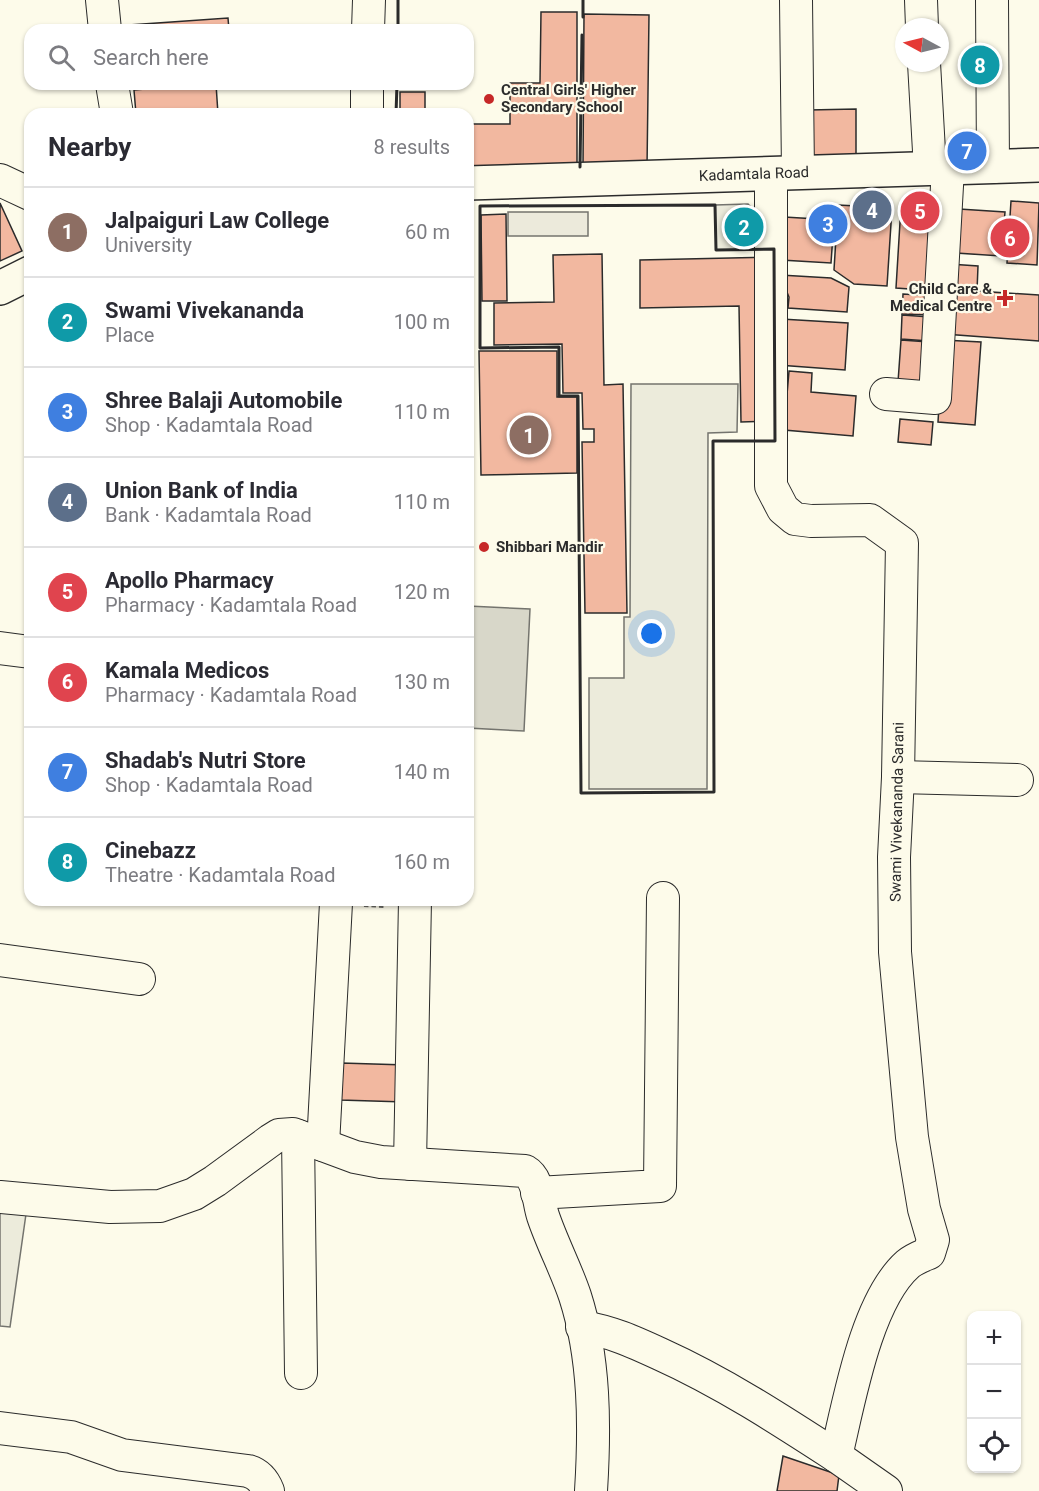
<!DOCTYPE html>
<html lang="en">
<head>
<meta charset="utf-8">
<style>
	body { margin:0; font-family:Roboto,sans-serif; background:#f2f2f3; color:#2b2b33 }
	.controls { position:absolute; right:18px; bottom:18px; display:grid; overflow:hidden; border-radius:12px; box-shadow:0 2px 4px #0004 }
	.controls button { width:54px; height:54px; display:grid; place-items:center; padding:0; border:0; border-bottom:2px solid #e1e1e2; background:#fff; color:#2b2b33; font:30px sans-serif }
	.compass { position:absolute; left:895px; top:18px; width:54px; height:54px; border-radius:50%; background:#fff; box-shadow:0 2px 4px #0004; rotate:277deg }
	.you { position:absolute; left:652px; top:634px; width:21px; height:21px; margin:-15px; border:4px solid #fff; border-radius:50%; background:#1a73e8; box-shadow:0 0 0 9px #1a73e833 }
	.badge { display:grid; place-items:center; width:39px; height:39px; border-radius:50%; background:#7c3aed; color:#fff; font-size:20px; font-weight:700 }
	.pin { position:absolute; translate:-50% -50%; border:3px solid #fff; box-shadow:0 2px 6px #0006 }
	.list { margin:0; padding:0; list-style:none }
	h2 { display:flex; justify-content:space-between; align-items:center; height:78px; margin:0; padding:0 24px; font-size:26px }
	h2 small { font-size:20px; font-weight:400; color:#7c7c81 }
	.list li { display:grid; grid-template-columns:39px 1fr auto; gap:18px; align-items:center; box-sizing:border-box; height:90px; padding:0 24px; border-top:2px solid #e1e1e2 }
	.list b { display:block; font-size:22px; white-space:nowrap }
	.list p { margin:0; font-size:20px; white-space:nowrap; color:#7c7c81 }
	.list em { font-size:20px; font-style:normal; color:#7c7c81 }
	.icon { flex:none; width:33px; height:33px; fill:none; stroke:currentColor; stroke-width:2; stroke-linecap:round; stroke-linejoin:round }
	.map { position:relative; flex:none; width:1039px; height:1491px; overflow:hidden }
	.search { position:absolute; background:#fff; box-shadow:0 2px 4px #0004; left:24px; top:24px; width:450px; height:66px; display:flex; align-items:center; gap:15px; box-sizing:border-box; padding:0 21px; border-radius:18px; color:#7c7c81; font-size:22px }
	.panel { position:absolute; background:#fff; box-shadow:0 2px 4px #0004; left:24px; top:108px; width:450px; height:798px; border-radius:18px }
	.map>svg:first-child { display:block }
</style>
</head>
<body>
<div class="map">
<svg width="1039" height="1491" viewBox="0 0 1039 1491">
	<rect width="100%" height="100%" fill="#fdfbea"/>
	<g fill="#ecebdb" stroke="#74746e" stroke-width="1.5">
		<path d="M748 204 774 231V249L716 250 715 205Z"/>
		<path d="M631 384H738L737 432 708 433 707 789H589V678H624V617H630Z"/>
		<path d="M0 1210 26 1214 10 1327 0 1326Z"/>
	</g>
	<rect fill="#eceadb" stroke="#74746e" stroke-width="1.5" x="508" y="212" width="80" height="24"/>
	<path fill="#d8d7c9" stroke="#74746e" stroke-width="1.5" d="M468 606 530 609 524 731 468 728Z"/>
	<g fill="#f2b8a0" stroke="#2b2b2b" stroke-width="1.5">
		<path d="M541 12H577V167L468 166V124H510V83H540Z"/>
		<path d="M584 14 649 15 647 168 583 167Z"/>
		<path d="M228 18 229 30H129V25Z"/>
		<path d="M202 84H216L218 114H136L134 90Z"/>
		<rect x="400" y="92" width="25" height="22"/>
		<path d="M856 109V156H810L809 110Z"/>
		<path d="M1011 201 1039 203 1037 265 1007 263Z"/>
		<path d="M0 203 22 251 0 261Z"/>
		<path d="M838 205 892 208 887 286 854 284 834 270Z"/>
		<path d="M901 206 942 209 937 291 896 288Z"/>
		<path d="M959 209 1005 212 1001 256 956 253Z"/>
		<path d="M506 214 507 301H482L481 215Z"/>
		<path d="M784 217 834 220 831 263 781 260Z"/>
		<path d="M602 254 604 385 623 384 627 613H585L582 442H594V429H583L582 393H563L562 344 494 345V303L554 302 553 255Z"/>
		<path d="M771 257 774 421 741 422 739 306 640 308V260Z"/>
		<path d="M949 264 978 266 977 291 1039 295V341L944 334Z"/>
		<path d="M780 275 831 278 849 287 847 312 788 308 789 297Z"/>
		<path d="M903 294 932 296 931 315 902 314Z"/>
		<path d="M902 315 930 317 929 341 901 339Z"/>
		<path d="M781 319 848 323 845 370 778 365Z"/>
		<path d="M901 340 929 342 927 384 898 382Z"/>
		<path d="M943 340 981 342 975 425 938 422Z"/>
		<path d="M479 351H557V397H577V473L481 475Z"/>
		<path d="M789 371 812 373 811 392 856 396 853 436 784 430Z"/>
		<path d="M900 419 933 422 931 445 898 442Z"/>
		<path d="M341 1063 406 1065 405 1102 340 1100Z"/>
		<path d="M783 1456 839 1475 837 1491H777Z"/>
	</g>
	<g fill="none" stroke-linecap="round" stroke-linejoin="round">
		<defs>
			<g id="minor">
				<path d="M102 0 105 30"/>
				<path d="M796 0 798 173"/>
				<path d="M921 0 922 27"/>
				<path d="M992 0 993 167"/>
				<path d="M368 30 369 0"/>
				<path d="M924 63 930 169"/>
				<path d="M112 84 117 114"/>
				<path d="M367 114V84"/>
				<path d="M771 174V486L783 509 795 519 811 521 870 520 902 543 898 777 894 857 895 952 912 1137 924 1209 933 1240 929 1253C922 1256 914 1259 908 1264 866 1301 849 1402 836 1456L886 1491"/>
				<path d="M0 180 30 194"/>
				<path d="M886 394 935 398 948 168"/>
				<path d="M0 648 30 652"/>
				<path d="M898 777 1017 780"/>
				<path d="M0 960 139 979"/>
				<path d="M298 1136 301 1373"/>
				<path d="M323 1145 336 903"/>
				<path d="M410 1164 415 900"/>
				<path d="M537 1193 660 1186 663 898"/>
				<path d="M0 1197 110 1207 160 1206 194 1194 215 1181 271 1140 279 1135 293 1134 355 1157 381 1162 525 1171C539 1179 538 1201 543 1216 552 1243 566 1269 575 1296 595 1358 595 1427 591 1491"/>
				<path d="M582 1327C610 1331 634 1342 660 1354 722 1382 779 1419 836 1456"/>
				<path d="M0 1428 71 1437 122 1455 248 1471C259 1474 264 1481 268 1491"/>
			</g>
			<g id="major">
				<path d="M468 183 1039 165"/>
				<path d="M0 288 30 273"/>
			</g>
		</defs>
		<use href="#minor" stroke="#2b2b2b" stroke-width="34"/>
		<use href="#major" stroke="#2b2b2b" stroke-width="36"/>
		<path stroke="#6a6964" stroke-width="4" stroke-dasharray="4.5 3" stroke-linecap="butt" d="M364 905 386 906"/>
		<use href="#minor" stroke="#fdfbea" stroke-width="32"/>
		<use href="#major" stroke="#fdfbea" stroke-width="33"/>
		<g stroke="#2b2b2b" stroke-width="3">
			<path d="M583 17V0"/>
			<path d="M398 30V0"/>
			<path d="M396 114 397 84"/>
			<path d="M580 167 582 35"/>
			<path d="M715 205 716 250 774 249 775 441H713L714 792 581 793 578 396H559V347L480 348V206Z"/>
		</g>
	</g>
	<g fill="#c62828" stroke="#fdfbea" stroke-width="2">
		<circle cx="489" cy="99" r="6"/>
		<path d="M1002 289h6v6h6v6h-6v6h-6v-6h-6v-6h6z"/>
		<circle cx="484" cy="547" r="6"/>
	</g>
	<g text-anchor="middle" dominant-baseline="central" stroke-width="4.5" stroke-linejoin="round" paint-order="stroke">
		<g font-size="15" font-weight="bold" fill="#2b2b2b" stroke="#fdfbea" text-anchor="start">
			<text x="501" y="90">Central Girls' Higher<tspan x="501" dy="17">Secondary School</tspan></text>
			<text x="992" y="289" text-anchor="end">Child Care &amp;<tspan x="992" dy="17">Medical Centre</tspan></text>
			<text x="496" y="547">Shibbari Mandir</text>
		</g>
		<g font-size="15" fill="#2b2b2b" stroke="#fdfbea">
			<text transform="translate(754 174) rotate(-2)">Kadamtala Road</text>
			<text transform="translate(897 812) rotate(-89)">Swami Vivekananda Sarani</text>
		</g>
	</g>
</svg>
<div class="controls">
<button>+</button>
<button>−</button>
<button><svg class="icon" aria-label="locate" viewBox="0 0 24 24"><circle cx="12" cy="12" r="6"/><path d="M12 2v4M12 18v4M2 12h4M18 12h4"/></svg></button>
</div>
<svg class="compass" viewBox="-18 -18 36 36"><path d="M0-13l5 13h-10z" fill="#e53935"/><path d="M0 13l5-13h-10z" fill="#7c7c81"/></svg>
<div class="you"></div>
<div class="pin badge" style="left:529px;top:435px;background:#8d6e63">1</div>
<div class="pin badge" style="left:744px;top:227px;background:#0f9aa8">2</div>
<div class="pin badge" style="left:828px;top:224px;background:#3f7fe0">3</div>
<div class="pin badge" style="left:872px;top:210px;background:#5c6f8a">4</div>
<div class="pin badge" style="left:920px;top:211px;background:#e0444e">5</div>
<div class="pin badge" style="left:1010px;top:238px;background:#e0444e">6</div>
<div class="pin badge" style="left:967px;top:151px;background:#3f7fe0">7</div>
<div class="pin badge" style="left:980px;top:65px;background:#0f9aa8">8</div>
<div class="search"><svg class="icon" aria-label="search" viewBox="0 0 24 24"><circle cx="10" cy="10" r="6"/><path d="M15 15l6 6"/></svg>Search here</div>
<section class="panel">
<h2>Nearby<small>8 results</small></h2>
<ul class="list">
<li><span class="badge" style="background:#8d6e63">1</span><div><b>Jalpaiguri Law College</b><p>University</p></div><em>60 m</em></li>
<li><span class="badge" style="background:#0f9aa8">2</span><div><b>Swami Vivekananda</b><p>Place</p></div><em>100 m</em></li>
<li><span class="badge" style="background:#3f7fe0">3</span><div><b>Shree Balaji Automobile</b><p>Shop · Kadamtala Road</p></div><em>110 m</em></li>
<li><span class="badge" style="background:#5c6f8a">4</span><div><b>Union Bank of India</b><p>Bank · Kadamtala Road</p></div><em>110 m</em></li>
<li><span class="badge" style="background:#e0444e">5</span><div><b>Apollo Pharmacy</b><p>Pharmacy · Kadamtala Road</p></div><em>120 m</em></li>
<li><span class="badge" style="background:#e0444e">6</span><div><b>Kamala Medicos</b><p>Pharmacy · Kadamtala Road</p></div><em>130 m</em></li>
<li><span class="badge" style="background:#3f7fe0">7</span><div><b>Shadab's Nutri Store</b><p>Shop · Kadamtala Road</p></div><em>140 m</em></li>
<li><span class="badge" style="background:#0f9aa8">8</span><div><b>Cinebazz</b><p>Theatre · Kadamtala Road</p></div><em>160 m</em></li>
</ul>
</section>
</div>
</body>
</html>
